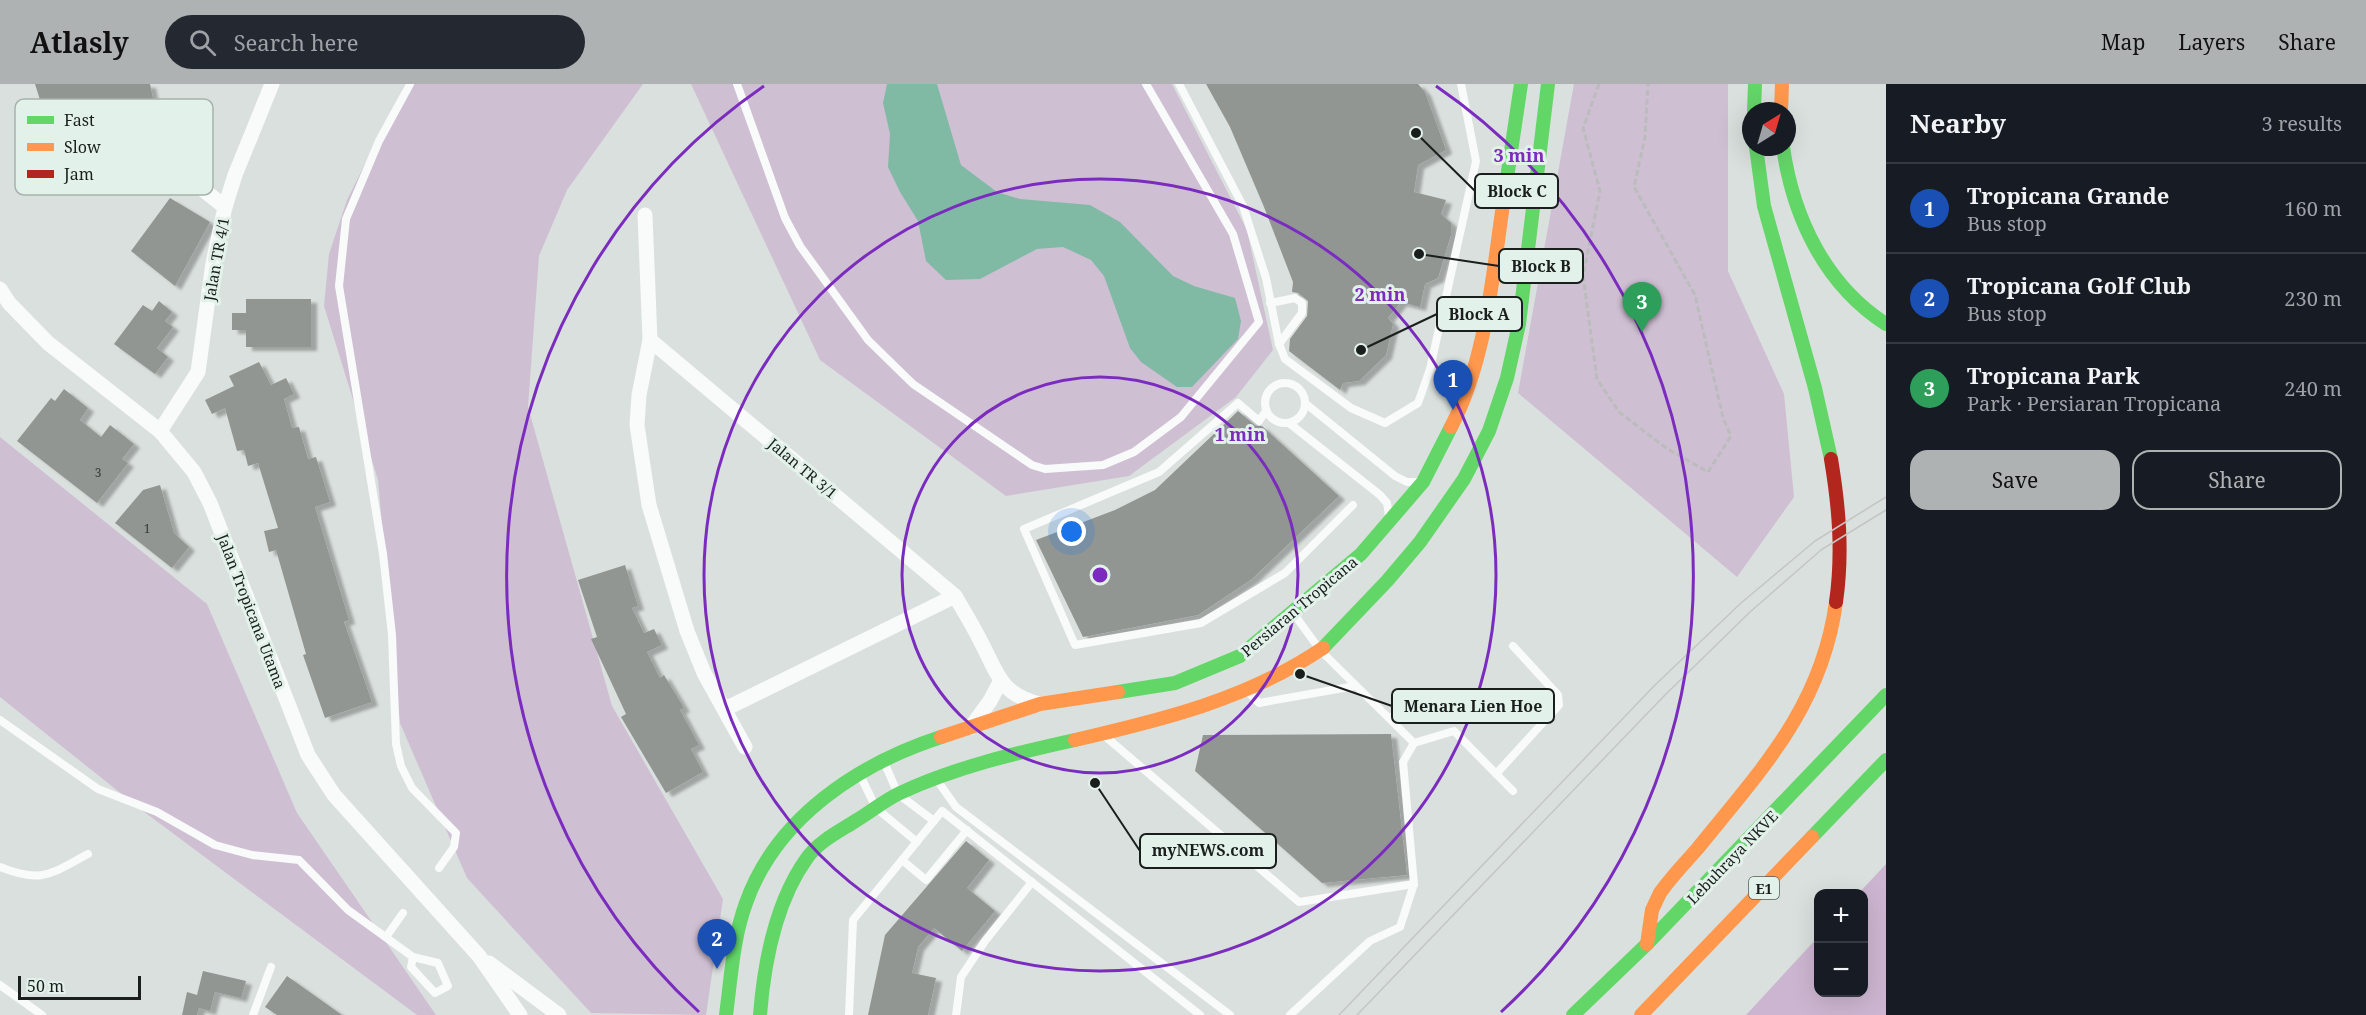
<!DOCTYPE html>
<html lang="en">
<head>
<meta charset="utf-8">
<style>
	body { margin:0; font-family:"Noto Serif",serif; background:#242831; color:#f1f3f6 }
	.controls { position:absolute; right:18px; bottom:18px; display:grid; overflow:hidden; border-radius:12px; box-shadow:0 6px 24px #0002 }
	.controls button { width:54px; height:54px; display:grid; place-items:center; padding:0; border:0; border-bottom:2px solid #363941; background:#171b24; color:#f1f3f6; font:30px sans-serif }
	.compass { position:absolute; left:1742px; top:18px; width:54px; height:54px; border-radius:50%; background:#171b24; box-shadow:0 6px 24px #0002; rotate:37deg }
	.scale { position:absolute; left:18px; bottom:15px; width:123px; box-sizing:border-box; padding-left:6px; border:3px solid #1a1f1d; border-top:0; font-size:16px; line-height:21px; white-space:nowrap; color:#1a1f1d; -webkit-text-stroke:4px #e3f1eb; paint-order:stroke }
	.you { position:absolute; left:1072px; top:448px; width:21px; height:21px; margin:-15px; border:4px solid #fff; border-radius:50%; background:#1a73e8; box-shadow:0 0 0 9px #1a73e833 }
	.badge { display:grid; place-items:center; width:39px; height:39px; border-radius:50%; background:#aeb2b2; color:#fff; font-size:20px; font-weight:700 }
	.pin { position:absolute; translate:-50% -50px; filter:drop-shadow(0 2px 3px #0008) }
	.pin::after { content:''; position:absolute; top:32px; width:21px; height:18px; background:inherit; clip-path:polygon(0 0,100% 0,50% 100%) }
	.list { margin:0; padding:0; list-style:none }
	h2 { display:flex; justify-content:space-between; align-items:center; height:78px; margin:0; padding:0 24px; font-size:26px }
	h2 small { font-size:20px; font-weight:400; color:#9ea1a6 }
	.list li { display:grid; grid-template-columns:39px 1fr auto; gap:18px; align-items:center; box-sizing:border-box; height:90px; padding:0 24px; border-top:2px solid #363941 }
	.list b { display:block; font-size:22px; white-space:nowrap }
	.list p { margin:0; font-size:20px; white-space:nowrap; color:#9ea1a6 }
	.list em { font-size:20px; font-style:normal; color:#9ea1a6 }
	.actions { display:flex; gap:12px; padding:18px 24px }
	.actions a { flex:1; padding:14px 0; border:2px solid #aeb2b2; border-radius:18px; text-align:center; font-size:21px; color:#aeb2b2 }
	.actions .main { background:#aeb2b2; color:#111 }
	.icon { flex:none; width:33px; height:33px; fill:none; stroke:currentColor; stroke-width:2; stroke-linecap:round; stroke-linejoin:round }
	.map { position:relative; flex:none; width:1886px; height:931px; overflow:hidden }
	header { display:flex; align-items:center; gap:36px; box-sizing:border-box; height:84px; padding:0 30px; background:#aeb2b2; color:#111 }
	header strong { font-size:28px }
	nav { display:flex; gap:33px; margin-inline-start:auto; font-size:21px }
	.search { width:420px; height:54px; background:#242831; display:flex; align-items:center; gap:15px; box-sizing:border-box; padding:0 21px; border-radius:33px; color:#9ea1a6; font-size:22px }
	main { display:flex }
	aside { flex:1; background:#171b24 }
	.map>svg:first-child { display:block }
</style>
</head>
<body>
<header>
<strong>Atlasly</strong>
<div class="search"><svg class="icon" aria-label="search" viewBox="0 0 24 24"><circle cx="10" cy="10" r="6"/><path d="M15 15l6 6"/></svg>Search here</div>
<nav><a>Map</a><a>Layers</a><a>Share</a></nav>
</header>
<main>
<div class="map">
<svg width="1886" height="931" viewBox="0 0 1886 931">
	<defs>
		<filter id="shadow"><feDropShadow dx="6" dy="4" stdDeviation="1.5" flood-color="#0004"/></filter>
	</defs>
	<rect width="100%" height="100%" fill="#dae0dd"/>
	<g fill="#cfbfd3">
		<path d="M405 0H643L567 106 539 172 528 323 612 622 723 815 706 931 591 929 467 794 400 639 378 396 324 222 329 170 347 116Z"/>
		<path d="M691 0H1172L1247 146 1273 266 1236 313 1129 392 1006 412 820 276Z"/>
		<path d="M1574 0H1728V187L1784 310 1794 413 1737 493 1518 309Z"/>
		<path d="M0 353 207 520 297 729 436 931H417L143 727 0 613Z"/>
	</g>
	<path fill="#ccb5d0" d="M1886 780V931H1746L1818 853V908H1864V810L1859 809Z"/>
	<path fill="#80baa4" d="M887 0H937L961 81 997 108 1020 115 1090 121 1120 138 1173 192 1194 202 1235 214 1241 237 1238 255 1192 303H1177L1141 278 1130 264 1104 192 1091 176 1063 163 1037 165 980 195 946 196 926 177 918 137 900 108 888 83 890 50 883 19Z"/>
	<g fill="#919693" filter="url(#shadow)">
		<path d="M35 0H150L163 62 68 95 52 17 41 19Z"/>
		<path d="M1206 0H1418L1425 8 1446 66 1418 81 1414 108 1446 116 1441 130 1451 139V151L1438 194 1425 200 1420 223 1401 218 1388 234 1393 240 1386 271 1359 297 1343 299 1340 306 1289 267 1290 255 1307 232 1308 217 1298 209 1292 208 1293 198 1264 123 1230 43Z"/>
		<path d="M170 114 210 138 175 202 131 167Z"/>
		<path d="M246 215H311V263H246V246H232V229H246Z"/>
		<path d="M159 217 172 228 165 237 173 243 157 264 168 273 155 290 114 260 143 221 152 227Z"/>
		<path d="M259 278 271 301 286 294 294 310 284 315 292 344 299 343 308 375 316 373 330 418 315 423 349 536 344 538 372 618 325 634 303 571 306 570 276 466 269 468 264 447 278 444 258 379 248 382 244 366 237 367 225 324 212 330 205 316 234 302 229 292Z"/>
		<path d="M64 305 88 324 80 336 101 353 110 341 134 360 122 375 128 379 97 419 17 357 51 314 55 317Z"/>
		<path d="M1238 327 1256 342H1262L1339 412 1252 495 1198 531 1083 553 1036 456 1115 426 1155 406Z"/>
		<path d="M160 401 174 449 189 463 172 484 115 439 143 406Z"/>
		<path d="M625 481 638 522 632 524 644 549 654 545 662 561 647 568 660 594 664 591 684 624 680 626 699 661 691 665 703 688 666 709 621 633 626 630 591 555 597 553 578 496Z"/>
		<path d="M1391 650 1407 791 1322 799 1195 687 1203 651Z"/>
		<path d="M966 757 989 776 967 804 995 827 962 867 934 844 918 863 912 889 936 894 928 931H868L885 851Z"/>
		<path d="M203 887 246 897 241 914 215 908 210 927 199 924 197 931H182L187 908 197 911Z"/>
		<path d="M287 892 342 931H277L265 923Z"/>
	</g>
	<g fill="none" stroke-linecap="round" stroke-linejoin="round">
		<path stroke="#babdbc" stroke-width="3" stroke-dasharray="6 3" stroke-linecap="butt" d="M1599 0 1583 44 1600 107 1583 192 1597 295 1619 328 1666 364 1708 388 1731 352 1723 334 1695 211 1634 103 1645 53 1648 0"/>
		<g stroke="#f9fafa" stroke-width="8">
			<path d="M410 0 379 57 346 135 339 202 383 470 392 551 396 660 401 682 412 704 456 749 454 763 439 784"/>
			<path d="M737 0 785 134 800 162 868 256 913 300 1032 381 1045 385 1103 381 1134 368 1181 333 1259 238 1233 150 1146 0"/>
			<path d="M1179 0 1243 122 1266 194 1279 260 1285 275 1351 324 1385 339 1418 319 1430 285 1476 77 1461 0"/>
			<path d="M1270 219 1295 214 1302 219V229L1279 260"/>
			<circle cx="1285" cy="319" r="20"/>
			<path d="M1305 319 1395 392 1407 398H1417"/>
			<path d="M1266 327 1259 337 1238 319 1159 388 1024 445 1075 561 1201 539 1285 489 1353 421"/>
			<path d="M1289 339 1380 411 1387 419 1389 432"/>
			<path d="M1294 530 1320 566 1414 659 1454 647 1513 707"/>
			<path d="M1247 607 1259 619 1355 602"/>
			<path d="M1391 634 1417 610"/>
			<path d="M0 636 98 705 157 728 215 761 252 771 299 776 348 826 413 873 438 879 448 902 435 909 411 883 413 873"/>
			<path d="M1106 653 1299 818 1414 800"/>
			<path d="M884 678 898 710 934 737"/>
			<path d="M859 689 876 724 917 758"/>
			<path d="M1496 690 1559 621 1558 611 1513 562"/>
			<path d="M937 696 956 723 1230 931"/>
			<path d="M902 776 926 796 967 746"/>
			<path d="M0 783C42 800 50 790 88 770"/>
			<path d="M386 853 403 829"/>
			<path d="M0 901 42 931"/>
			<path d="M253 931 271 883"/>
			<path d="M849 931 853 836 942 727 1200 931"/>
			<path d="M956 931 961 893 985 857 1032 798"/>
			<path d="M1290 931 1370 857 1400 843 1414 800 1403 678 1414 659"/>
		</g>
		<g stroke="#f9fafa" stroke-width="15">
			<path d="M163 74 225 123"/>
			<path d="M645 131 650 256 639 311 637 341 649 421 687 547 704 589 745 663"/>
			<path d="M0 205 9 219 48 259 160 347 194 388 210 419 308 671 334 711 479 872 520 931"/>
			<path d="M650 256 955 512C964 527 973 542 981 558 998 590 1000 610 1040 620"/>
			<path d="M160 347 198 288 213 179 225 123 235 91 272 0"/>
			<path d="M725 625 955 512"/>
			<path d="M971 643 990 617 1000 598"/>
			<path d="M489 879 559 931"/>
		</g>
		<g stroke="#63d668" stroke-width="14">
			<path d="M1754 27 1755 0"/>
			<path d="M1756 63 1764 122 1815 304 1831 375"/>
			<path d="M1783 63C1793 133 1825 201 1886 240"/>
			<path d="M1503 121 1521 0"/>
			<path d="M1323 564 1387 497 1420 458 1464 395 1489 347 1507 294 1519 240 1548 0"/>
			<path d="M1118 608 1175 599 1240 572 1361 470 1423 398 1451 343"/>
			<path d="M1812 753 1886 676"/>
			<path d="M726 931C731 894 733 854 746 819 776 734 858 680 941 653"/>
			<path d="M760 931C764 880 776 817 807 774 819 757 840 747 857 736 872 727 885 716 900 709 956 683 1016 669 1075 656"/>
			<path d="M1573 931 1647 860 1886 611"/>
		</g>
		<g stroke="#ff974d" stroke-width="14">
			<path d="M1781 27 1782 0"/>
			<path d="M1451 343C1486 276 1492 195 1503 121"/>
			<path d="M941 653 1040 620 1118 608"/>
			<path d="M1075 656C1162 636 1248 615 1323 564"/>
			<path d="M1647 860 1652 826 1660 809C1671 793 1685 779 1698 764 1762 685 1822 622 1836 518"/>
			<path d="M1641 931 1812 753"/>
		</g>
		<path stroke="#b3261e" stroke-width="14" d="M1831 375C1839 423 1843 469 1836 518"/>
		<g stroke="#c4c6c5" stroke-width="1.5">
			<path d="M1339 931 1654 602 1741 519 1815 457 1886 413"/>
			<path d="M1357 931 1665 611 1750 528 1821 466 1886 426"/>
		</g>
	</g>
	<g fill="none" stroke="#7b2cbf" stroke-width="3">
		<circle cx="1100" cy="491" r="198"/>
		<circle cx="1100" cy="491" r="396"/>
		<path d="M699 928A593 593 0 0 1 764 2M1436 2A593 593 0 0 1 1501 928"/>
	</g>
	<g text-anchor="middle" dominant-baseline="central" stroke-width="6" stroke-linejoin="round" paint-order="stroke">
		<g font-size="12" fill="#383d3a">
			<text x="98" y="388">3</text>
			<text x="147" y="444">1</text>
		</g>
		<rect fill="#e3f1eb" stroke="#565e5b" stroke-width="1.5" x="1749" y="793" width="30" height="22" rx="4.5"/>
		<g font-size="14" font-weight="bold" fill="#1a1f1d">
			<text x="1764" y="804">E1</text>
		</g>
		<g font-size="15" fill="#1a1f1d" stroke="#e3f1eb">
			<text transform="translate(216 175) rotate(-80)">Jalan TR 4/1</text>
			<text transform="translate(803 384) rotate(40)">Jalan TR 3/1</text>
			<text transform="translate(1299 522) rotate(-40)">Persiaran Tropicana</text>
			<text transform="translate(252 527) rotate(69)">Jalan Tropicana Utama</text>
			<text transform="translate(1732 773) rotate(-46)">Lebuhraya NKVE</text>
		</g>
	</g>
	<rect x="15" y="15" width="198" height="96" rx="9" fill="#e3f1eb" stroke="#a7b2ad" stroke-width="1.5"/>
	<rect x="27" y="32" width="27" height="8" fill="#63d668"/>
	<rect x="27" y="59" width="27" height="8" fill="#ff974d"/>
	<rect x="27" y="86" width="27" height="8" fill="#b3261e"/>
	<g font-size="16" fill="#1a1f1d">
		<text x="64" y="42">Fast</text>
		<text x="64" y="69">Slow</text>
		<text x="64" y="96">Jam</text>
	</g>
	<circle cx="1100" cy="491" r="9" fill="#7b2cbf" stroke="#e3f1eb" stroke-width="3"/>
	<g font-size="18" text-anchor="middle" font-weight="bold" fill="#7b2cbf" stroke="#e3f1eb" stroke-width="6" stroke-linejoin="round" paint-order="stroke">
		<text x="1519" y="78">3 min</text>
		<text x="1380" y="217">2 min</text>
		<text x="1240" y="357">1 min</text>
	</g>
	<path fill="none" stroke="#1a1f1d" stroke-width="2" d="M1416 49L1475 107M1419 170L1499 182M1361 266L1437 230M1300 590L1392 622M1095 699L1140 767"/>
	<g fill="#1a1f1d" stroke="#e3f1eb" stroke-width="2">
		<circle cx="1416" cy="49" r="6"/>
		<circle cx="1419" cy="170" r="6"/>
		<circle cx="1361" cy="266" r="6"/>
		<circle cx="1300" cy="590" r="6"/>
		<circle cx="1095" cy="699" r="6"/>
	</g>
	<g fill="#e3f1eb" stroke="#1a1f1d" stroke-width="2">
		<rect x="1475" y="90" width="83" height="34" rx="6"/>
		<rect x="1499" y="165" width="84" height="34" rx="6"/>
		<rect x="1437" y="213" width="85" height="34" rx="6"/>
		<rect x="1392" y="605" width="162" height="34" rx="6"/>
		<rect x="1140" y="750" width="136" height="34" rx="6"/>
	</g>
	<g font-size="16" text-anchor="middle" font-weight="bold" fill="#1a1f1d">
		<text x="1517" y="113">Block C</text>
		<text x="1541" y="188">Block B</text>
		<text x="1479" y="236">Block A</text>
		<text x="1473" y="628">Menara Lien Hoe</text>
		<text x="1208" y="772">myNEWS.com</text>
	</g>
</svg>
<div class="controls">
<button>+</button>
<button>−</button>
</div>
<svg class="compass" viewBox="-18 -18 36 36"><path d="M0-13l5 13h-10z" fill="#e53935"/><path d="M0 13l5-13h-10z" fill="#9ea1a6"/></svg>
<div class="scale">50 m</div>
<div class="you"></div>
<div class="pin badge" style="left:1453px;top:326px;background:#1a4fb4">1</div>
<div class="pin badge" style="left:717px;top:885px;background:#1a4fb4">2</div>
<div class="pin badge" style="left:1642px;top:248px;background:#2e9e5b">3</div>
</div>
<aside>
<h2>Nearby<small>3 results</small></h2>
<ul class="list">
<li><span class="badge" style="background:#1a4fb4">1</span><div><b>Tropicana Grande</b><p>Bus stop</p></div><em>160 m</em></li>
<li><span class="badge" style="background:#1a4fb4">2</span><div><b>Tropicana Golf Club</b><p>Bus stop</p></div><em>230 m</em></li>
<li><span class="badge" style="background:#2e9e5b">3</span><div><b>Tropicana Park</b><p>Park · Persiaran Tropicana</p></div><em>240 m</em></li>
</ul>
<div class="actions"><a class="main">Save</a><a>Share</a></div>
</aside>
</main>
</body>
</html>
